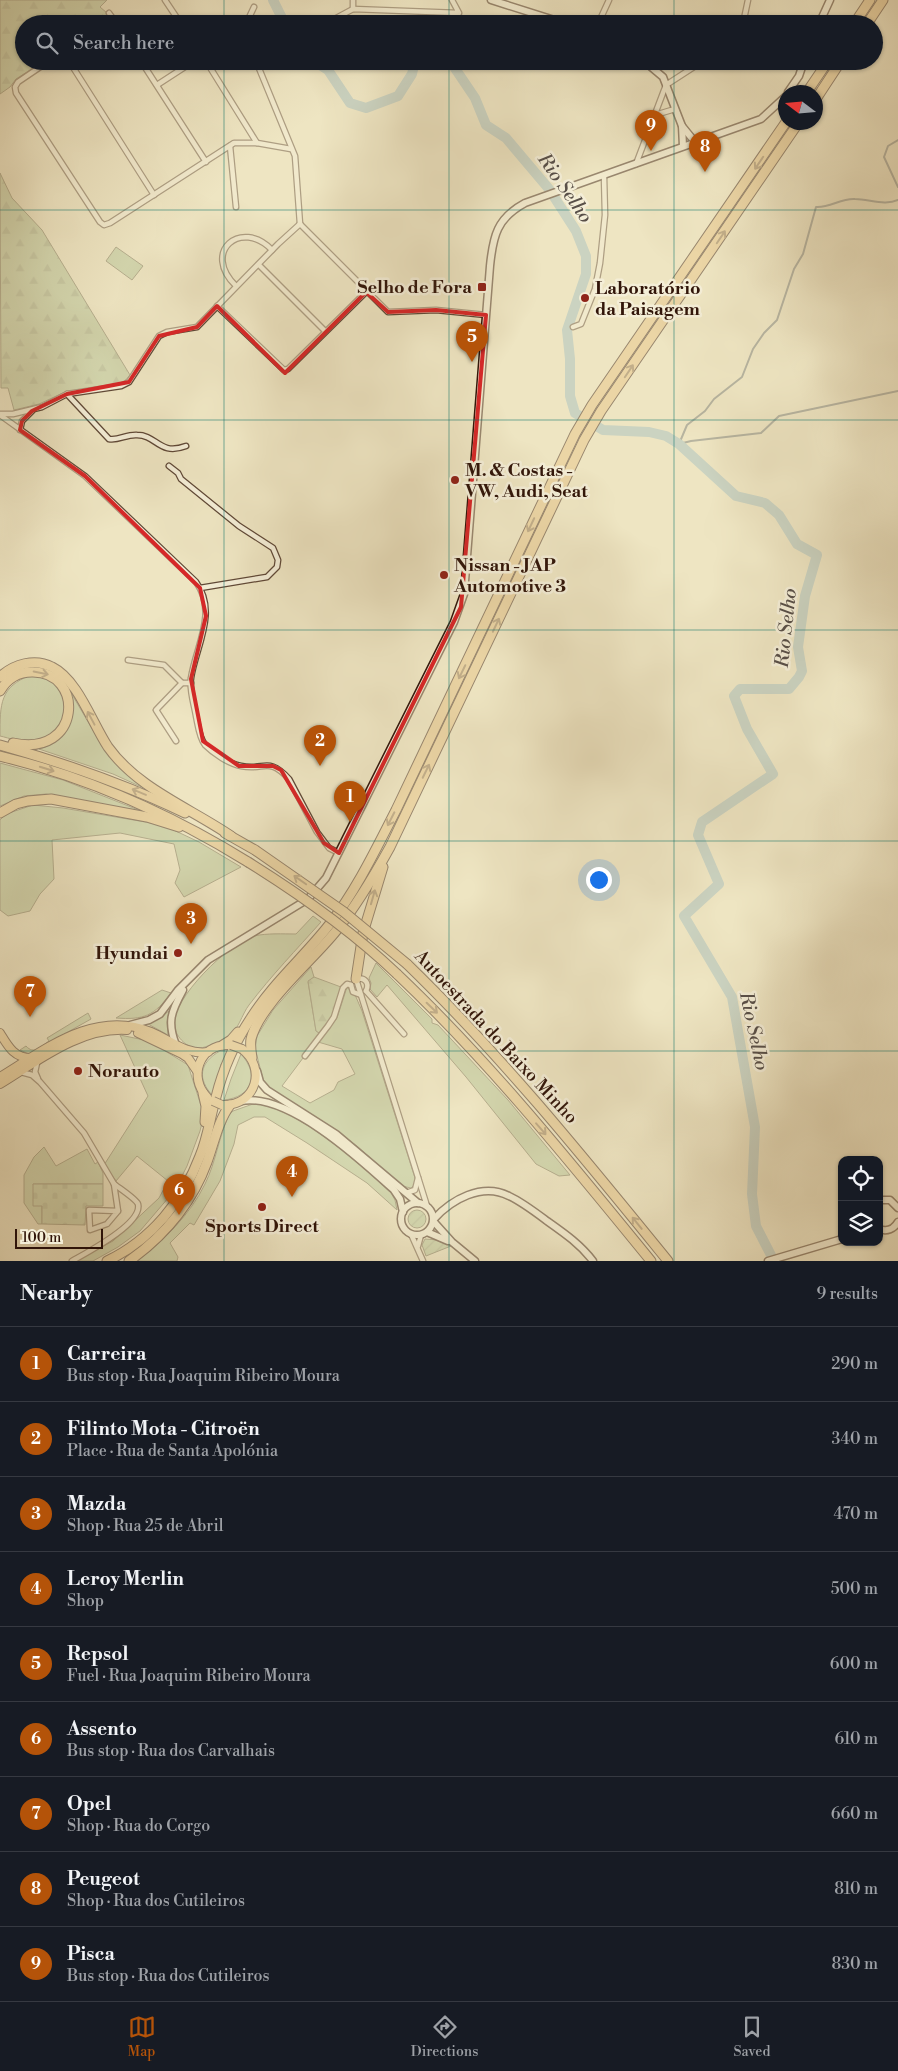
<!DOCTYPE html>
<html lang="en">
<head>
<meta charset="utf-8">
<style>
	body { margin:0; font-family:"Libre Bodoni",serif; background:#242831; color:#f1f3f6 }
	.controls { position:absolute; right:15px; bottom:15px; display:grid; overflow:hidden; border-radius:10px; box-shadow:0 1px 4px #0004 }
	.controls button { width:45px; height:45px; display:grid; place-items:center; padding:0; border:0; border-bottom:1px solid #363941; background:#171b24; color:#f1f3f6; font:25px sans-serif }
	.compass { position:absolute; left:778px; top:85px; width:45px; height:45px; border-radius:50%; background:#171b24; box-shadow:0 1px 4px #0004; rotate:286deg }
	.scale { position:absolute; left:15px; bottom:12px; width:88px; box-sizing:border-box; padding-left:5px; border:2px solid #311509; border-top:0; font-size:14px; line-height:18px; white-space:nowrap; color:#311509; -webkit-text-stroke:4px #f4eed7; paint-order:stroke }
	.you { position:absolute; left:598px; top:879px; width:18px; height:18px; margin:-12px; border:4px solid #fff; border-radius:50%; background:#1a73e8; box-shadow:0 0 0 8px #1a73e833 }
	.badge { display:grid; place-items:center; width:32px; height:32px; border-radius:50%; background:#b45309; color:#fff; font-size:16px; font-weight:700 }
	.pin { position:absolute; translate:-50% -41px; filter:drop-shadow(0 1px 2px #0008) }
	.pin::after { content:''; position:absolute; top:26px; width:18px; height:15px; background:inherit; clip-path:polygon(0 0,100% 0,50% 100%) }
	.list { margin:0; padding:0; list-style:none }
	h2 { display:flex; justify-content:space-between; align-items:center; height:65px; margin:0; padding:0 20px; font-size:21px }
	h2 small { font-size:16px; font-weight:400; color:#9ea1a6 }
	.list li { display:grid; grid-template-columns:32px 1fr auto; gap:15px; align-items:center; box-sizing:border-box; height:75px; padding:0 20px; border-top:1px solid #363941 }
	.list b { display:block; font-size:19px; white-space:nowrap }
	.list p { margin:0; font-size:16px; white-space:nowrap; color:#9ea1a6 }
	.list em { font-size:16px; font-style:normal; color:#9ea1a6 }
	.icon { flex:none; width:28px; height:28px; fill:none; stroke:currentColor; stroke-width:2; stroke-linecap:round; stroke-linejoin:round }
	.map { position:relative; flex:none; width:898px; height:1261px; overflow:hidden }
	.search { position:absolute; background:#171b24; box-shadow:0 1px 4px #0004; left:15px; right:15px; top:15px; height:55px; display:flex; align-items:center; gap:12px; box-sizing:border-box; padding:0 18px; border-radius:28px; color:#9ea1a6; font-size:19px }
	.sheet { height:740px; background:#171b24 }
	nav { display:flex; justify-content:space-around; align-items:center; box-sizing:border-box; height:70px; border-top:1px solid #363941; background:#171b24; font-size:14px; color:#9ea1a6 }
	nav a { display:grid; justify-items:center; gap:2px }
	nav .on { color:#b45309 }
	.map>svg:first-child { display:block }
</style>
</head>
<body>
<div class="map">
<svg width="898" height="1261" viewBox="0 0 898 1261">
	<defs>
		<pattern id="forest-firs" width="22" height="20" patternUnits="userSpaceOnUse" patternTransform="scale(1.25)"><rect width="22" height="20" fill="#b4c597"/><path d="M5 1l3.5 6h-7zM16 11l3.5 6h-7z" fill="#9ba881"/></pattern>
		<pattern id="cemetery-stones" width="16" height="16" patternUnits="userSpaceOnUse" patternTransform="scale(1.25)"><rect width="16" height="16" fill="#b4c597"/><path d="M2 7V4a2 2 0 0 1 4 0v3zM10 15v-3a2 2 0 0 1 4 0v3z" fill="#9ba881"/></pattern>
		<pattern id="garden-furrows" width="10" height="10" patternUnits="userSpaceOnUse" patternTransform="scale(1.25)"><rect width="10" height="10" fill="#b4c597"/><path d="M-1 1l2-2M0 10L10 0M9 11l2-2" fill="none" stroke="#9ba881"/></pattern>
	</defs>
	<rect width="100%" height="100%" fill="#eee5c2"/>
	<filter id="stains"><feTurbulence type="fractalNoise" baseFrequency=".004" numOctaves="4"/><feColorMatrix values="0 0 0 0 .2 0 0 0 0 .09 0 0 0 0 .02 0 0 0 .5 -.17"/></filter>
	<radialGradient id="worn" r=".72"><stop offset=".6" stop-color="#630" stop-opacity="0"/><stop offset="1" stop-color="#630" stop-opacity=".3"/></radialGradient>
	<g fill="#b4c597" stroke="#726d50">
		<path d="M116 247 143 266 132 280 106 261Z"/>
		<path d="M31 675C36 676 42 676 46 678 69 686 71 725 50 736 45 739 36 741 31 741 22 743 9 738 0 736 0 703 0 687 31 675Z"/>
		<path d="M67 686 104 749 146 789 113 774 39 749C71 740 78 716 66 687Z"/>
		<path d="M0 763 63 780 146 813 46 794 24 796 0 806Z"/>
		<path d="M33 805 63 808 163 825 199 842 241 867 184 897 175 883 180 870 174 844 120 833 52 840 54 879 40 894 30 911 8 916 0 910V820L6 814Z"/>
		<path d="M313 916 321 922C297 949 271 976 249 1005 242 1014 238 1031 228 1037 225 1039 205 1048 200 1048 188 1050 176 1037 174 1026 171 999 230 942 254 936 267 933 283 934 296 934Z"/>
		<path d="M376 963 432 1019V1023L438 1025 508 1100 570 1175 559 1176 536 1164 466 1077 387 985 377 997 370 989 371 983 369 978Z"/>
		<path d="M311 967 314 977 308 982 316 1031 321 1034 282 1086 310 1103 334 1090 338 1082 355 1074 342 1049 318 1042 337 1018 347 987 356 997 362 1011 415 1178V1184L411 1188 402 1186 357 1146 327 1124 273 1092 264 1083 255 1048 257 1036 273 1010Z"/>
		<path d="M162 990 171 993C154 1016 144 1020 116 1018Z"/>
		<path d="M169 1011 167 1022 168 1035 148 1024 161 1017Z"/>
		<path d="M88 1013 91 1019 29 1054 20 1050 26 1046C34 1055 40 1047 49 1041L47 1038Z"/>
		<path d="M120 1035 149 1041 188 1065 204 1115 200 1131 187 1166 175 1190 140 1231 118 1247 93 1261H76L113 1241 159 1198 168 1181 137 1156 116 1181 104 1165 148 1096Z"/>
		<path d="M220 1051H230L224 1062 221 1064 213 1096C197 1079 199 1063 220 1051Z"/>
		<path d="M241 1054C260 1075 252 1097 224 1100L231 1079Z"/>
		<path d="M253 1104C292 1103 364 1167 391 1193L395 1200 397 1210 367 1183 307 1143 265 1117H254L238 1125 234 1144 220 1181 194 1225 190 1223 170 1243 178 1257 177 1261H137C164 1240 190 1215 205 1184 216 1162 219 1136 229 1115L233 1111Z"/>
		<path d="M44 1147 56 1166 87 1149 95 1164 98 1162 103 1173V1184H33L42 1206V1224H38L24 1203V1175L34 1157Z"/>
	</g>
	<g fill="url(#forest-firs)" stroke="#726d50">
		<path d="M0 0H107L100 7 107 13 111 19 104 24H24V61H44L16 79 10 87 0 94Z"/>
		<path d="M0 173 12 198 42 230 130 375 123 383 65 392 39 404 14 410 8 388H1Z"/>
		<path d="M314 977 341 987 333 1014 321 1034 316 1031 308 981Z"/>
	</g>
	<path fill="url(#cemetery-stones)" stroke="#726d50" d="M33 1184H103V1206H86L85 1225 42 1224V1206H33Z"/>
	<g fill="url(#garden-furrows)" stroke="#726d50">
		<circle cx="417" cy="1219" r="9"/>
		<path d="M425 1239 438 1240 451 1246 426 1256 422 1245Z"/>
	</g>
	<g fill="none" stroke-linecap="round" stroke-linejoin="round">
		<g stroke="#737976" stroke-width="2">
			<path d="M898 140 888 146 884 157 898 187"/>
			<path d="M679 444 687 425 705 411 714 399 742 377 753 349 764 333 777 320 794 269 803 254 816 207C830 208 841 198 855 199 869 199 885 206 898 200"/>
			<path d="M679 444 691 441 761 433 779 416 898 391"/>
		</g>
		<g stroke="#9fbcbe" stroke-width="10">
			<path d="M273 0 285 24"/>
			<path d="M314 61 328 70 350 103 366 108 398 96 412 74 415 61"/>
			<path d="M450 61 475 98 486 125 506 138 549 189 576 231 586 256V274L567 330 570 359V396L575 413 603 430 649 432 666 436 679 444 736 496 765 503 779 515 797 544 817 555 805 596 798 647 802 671 799 677 789 689H740L734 696 747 729 773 774 702 822 698 835 719 884 684 916 732 997 755 1127 752 1194 756 1226 774 1261"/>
		</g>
		<defs>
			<g id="street">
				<path d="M165 0 181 24"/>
				<path d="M353 0V9"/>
				<path d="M109 13 117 24"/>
				<path d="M246 24 254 7"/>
				<path d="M325 24 353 9 459 13 452 0"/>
				<path d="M598 24 609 0"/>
				<path d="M739 24 744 19 748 0"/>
				<path d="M49 61 18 82 15 87 16 93 100 222 104 225 110 223 234 143H257L291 149"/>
				<path d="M69 61 154 195"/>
				<path d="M141 61 206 162"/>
				<path d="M206 61 257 143"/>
				<path d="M256 61 295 156 300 224"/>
				<path d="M157 85 194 61"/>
				<path d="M655 115 675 109"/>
				<path d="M230 146 236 207"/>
				<path d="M636 164 666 85 703 61"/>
				<path d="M300 224 388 312 436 310 486 315"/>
				<path d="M259 265 325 331"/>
				<path d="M236 286C201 252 241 218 272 250"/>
				<path d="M217 306 284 370 288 369 366 292"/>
				<path d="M573 327 581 324 595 289 600 263 605 215 604 176"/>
				<path d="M67 394 109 439C118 441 127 434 137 435 157 435 159 456 186 446"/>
				<path d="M0 414H13L42 407 67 394 121 386 129 382 159 336 167 332 197 327 278 244 300 224"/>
				<path d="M0 415 85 476 196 582C218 612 196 646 191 678 189 689 194 704 196 716 198 725 199 737 205 745 213 753 229 764 241 766 265 771 268 756 289 779L317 832 329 848 339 853"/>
				<path d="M20 430 22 421 32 411"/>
				<path d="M169 466 178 473 181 479 239 526 273 548 278 560 277 567 267 577 200 588"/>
				<path d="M128 660 164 665 182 683"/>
				<path d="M176 741 156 710 182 683H191"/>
				<path d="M356 979 427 1206"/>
				<path d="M356 979C365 977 370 983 366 991"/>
				<path d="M351 985 353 992 361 995"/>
				<path d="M366 991 404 1034"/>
				<path d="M305 1056 328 1026 334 1017 343 988 347 984 351 985"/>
				<path d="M37 1063 35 1072 38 1079"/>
				<path d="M21 1072 32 1075 40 1082 84 1133 114 1184 118 1211 89 1210 90 1230 107 1224 118 1211"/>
				<path d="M406 1193 415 1190 418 1178"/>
				<path d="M411 1234 423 1261"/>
				<path d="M418 1246 421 1235"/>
				<path d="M72 1261C86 1253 143 1224 138 1204 136 1199 119 1188 114 1184"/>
			</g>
			<g id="secondary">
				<path d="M491 0 567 24"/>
				<path d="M819 24 830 0"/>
				<path d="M644 61 663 77 682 126 683 146"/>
				<path d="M788 92 799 76 804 61"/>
				<path d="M682 126 695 142"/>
				<path d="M130 1025 149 1020 160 1014 178 990 208 960 308 899 326 878 454 622 464 594 490 266C493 236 497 218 525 203L761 119 786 96"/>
				<path d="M176 1045C167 1022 171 1012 183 990"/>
				<path d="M257 1071 260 1082 267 1090 336 1134 418 1203"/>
				<path d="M241 1101C288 1092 361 1160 394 1190L400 1199 403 1212"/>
				<path d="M879 1200H890L898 1208"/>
				<circle cx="417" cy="1219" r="16"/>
				<path d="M434 1219C451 1200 482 1182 509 1196 522 1202 535 1212 547 1221 564 1233 580 1244 593 1261"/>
				<path d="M434 1222 452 1242 475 1261"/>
				<path d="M879 1229C887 1232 894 1229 898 1222"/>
				<path d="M427 1232 448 1241"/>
				<path d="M768 1261 842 1239"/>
			</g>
			<g id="primary">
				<path d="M0 1033C8 1046 14 1058 31 1058"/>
				<path d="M138 1033 182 1054 188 1058 197 1071"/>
				<path d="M0 1077C46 1049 95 1009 151 1032 170 1040 186 1055 208 1052"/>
				<path d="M0 1084C38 1061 80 1027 127 1030"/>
				<path d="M207 1097C188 1077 199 1045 228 1045"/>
				<path d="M224 1105C256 1105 267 1068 242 1049"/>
			</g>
			<g id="highway">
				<path d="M854 24 870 0"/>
				<path d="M867 24 883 0"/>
				<path d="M807 92 828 61"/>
				<path d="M816 99 841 61"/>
				<path d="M0 677C14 664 35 658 52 667 78 680 92 723 108 747 137 788 190 808 231 836"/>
				<path d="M0 691C7 679 18 672 32 672 85 671 82 758 13 743"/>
				<path d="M0 745C64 763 125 784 185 813"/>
				<path d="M0 756C90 778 169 813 248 862"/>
				<path d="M0 813 16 804 28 801 51 799 147 817 179 827"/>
				<path d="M225 833 255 850"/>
				<path d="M407 964C502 1056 585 1159 668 1261"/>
				<path d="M397 974C490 1062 570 1162 651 1261"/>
				<path d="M356 979 363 933 383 867"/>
				<path d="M223 1045 231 1040 238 1032"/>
				<path d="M252 1058C251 1052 250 1045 251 1039 260 1004 313 960 336 931 357 905 374 876 390 847L584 440 601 411 799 122"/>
				<path d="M203 1093 206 1106 205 1122"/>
				<path d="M107 1261C151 1240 183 1201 200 1156 208 1137 210 1117 216 1097 223 1069 235 1042 251 1018 273 983 304 957 329 925 356 891 376 849 396 810L575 434 592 405 786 122"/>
				<path d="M129 1261C164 1236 192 1203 207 1162 214 1143 218 1121 230 1105"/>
			</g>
		</defs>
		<use href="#street" stroke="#604937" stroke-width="7"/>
		<use href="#secondary" stroke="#311509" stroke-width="9"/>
		<use href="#primary" stroke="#311509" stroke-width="10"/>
		<use href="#highway" stroke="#311509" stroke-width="11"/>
		<use href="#street" stroke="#f4eed7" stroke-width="4.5"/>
		<use href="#secondary" stroke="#f4eed7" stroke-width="6"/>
		<use href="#primary" stroke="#e7c281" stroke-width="8"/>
		<use href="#highway" stroke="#e7c281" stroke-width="9"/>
		<defs>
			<g id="primary-bridge">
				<path d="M231 1045 242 1049"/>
				<path d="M213 1101 222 1105"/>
			</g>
			<g id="highway-bridge">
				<path d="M255 850 344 912 407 964"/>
				<path d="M248 862C301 895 352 931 397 974"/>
			</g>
		</defs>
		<use href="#primary-bridge" stroke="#311509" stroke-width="10" stroke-linecap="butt"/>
		<use href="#highway-bridge" stroke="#311509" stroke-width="11" stroke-linecap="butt"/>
		<use href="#primary-bridge" stroke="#e7c281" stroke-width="8"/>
		<use href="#highway-bridge" stroke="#e7c281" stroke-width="9"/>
	</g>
	<defs><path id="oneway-shaft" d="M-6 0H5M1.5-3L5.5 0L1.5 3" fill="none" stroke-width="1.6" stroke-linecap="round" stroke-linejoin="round" transform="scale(1.25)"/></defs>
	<g stroke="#8c6c45">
		<use href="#oneway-shaft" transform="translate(759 163) rotate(124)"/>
		<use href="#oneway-shaft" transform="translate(721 237) rotate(-56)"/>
		<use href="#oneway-shaft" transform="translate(629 371) rotate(-56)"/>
		<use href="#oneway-shaft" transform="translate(531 525) rotate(115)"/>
		<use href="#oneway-shaft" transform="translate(496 625) rotate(-65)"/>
		<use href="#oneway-shaft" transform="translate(462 672) rotate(116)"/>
		<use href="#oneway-shaft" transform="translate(41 673) rotate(12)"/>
		<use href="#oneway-shaft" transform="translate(91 718) rotate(-118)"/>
		<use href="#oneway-shaft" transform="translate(47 769) rotate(17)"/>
		<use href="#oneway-shaft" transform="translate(426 771) rotate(-64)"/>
		<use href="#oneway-shaft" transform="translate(139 792) rotate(-157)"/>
		<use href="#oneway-shaft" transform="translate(391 819) rotate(117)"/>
		<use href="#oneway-shaft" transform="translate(300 880) rotate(-145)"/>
		<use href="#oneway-shaft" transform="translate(373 897) rotate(-74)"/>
		<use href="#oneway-shaft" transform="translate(432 1008) rotate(44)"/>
		<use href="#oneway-shaft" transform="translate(541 1129) rotate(49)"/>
		<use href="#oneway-shaft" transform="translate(637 1223) rotate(-129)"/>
	</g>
	<path d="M0 0H898V1261H0ZM366 292 388 312 436 310 486 315 461 607 339 853 324 843 281 770 273 766H239L203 741 191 679 206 616 200 588 85 476 20 430 22 421 32 411 67 394 129 382 159 336 197 327 217 306 285 373Z" fill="#eee5c2" fill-opacity=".55" fill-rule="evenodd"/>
	<path fill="none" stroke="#d62828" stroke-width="4" stroke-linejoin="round" d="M366 292 388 312 436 310 486 315 461 607 339 853 324 843 281 770 273 766H239L203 741 191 679 206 616 200 588 85 476 20 430 22 421 32 411 67 394 129 382 159 336 197 327 217 306 285 373Z"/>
	<path fill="none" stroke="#0f766e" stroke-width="1" stroke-opacity="0.55" d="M224 0V24M449 0V24M674 0V24M224 61V1261M449 61V1261M674 61V1261M0 210H898M0 420H898M0 630H898M0 841H898M0 1051H898"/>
	<g fill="#8f2418" stroke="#f4eed7" stroke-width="2">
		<rect x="477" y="282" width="10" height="10" rx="2.5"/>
		<circle cx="585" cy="298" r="5"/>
		<circle cx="455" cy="480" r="5"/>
		<circle cx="444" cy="575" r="5"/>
		<circle cx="178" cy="953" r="5"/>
		<circle cx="78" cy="1071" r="5"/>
		<circle cx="262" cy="1207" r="5"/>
	</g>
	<g text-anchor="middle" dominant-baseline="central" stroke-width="5" stroke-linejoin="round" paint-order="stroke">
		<g font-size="18" font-weight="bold" fill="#311509" stroke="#f4eed7" text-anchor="start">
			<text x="472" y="287" text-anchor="end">Selho de Fora</text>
			<text x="595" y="288">Laboratório<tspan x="595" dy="21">da Paisagem</tspan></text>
			<text x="465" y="470">M. &amp; Costas -<tspan x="465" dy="21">VW, Audi, Seat</tspan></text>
			<text x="454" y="565">Nissan - JAP<tspan x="454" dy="21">Automotive 3</tspan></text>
			<text x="168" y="953" text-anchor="end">Hyundai</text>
			<text x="88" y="1071">Norauto</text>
			<text x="262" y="1226" text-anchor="middle">Sports Direct</text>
		</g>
		<g font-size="18" fill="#311509" stroke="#f4eed7">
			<text transform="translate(496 1037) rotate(47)">Autoestrada do Baixo Minho</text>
		</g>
		<g font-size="19" font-style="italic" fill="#584f48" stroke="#f4eed7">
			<text transform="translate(565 188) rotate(55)">Rio Selho</text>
			<text transform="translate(786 628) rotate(-84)">Rio Selho</text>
			<text transform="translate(754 1031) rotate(78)">Rio Selho</text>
		</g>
	</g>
	<rect width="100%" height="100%" filter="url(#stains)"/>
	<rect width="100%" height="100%" fill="url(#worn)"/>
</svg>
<div class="controls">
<button><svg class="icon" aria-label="locate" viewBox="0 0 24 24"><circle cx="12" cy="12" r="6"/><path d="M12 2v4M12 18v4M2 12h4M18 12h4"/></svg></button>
<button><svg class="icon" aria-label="layers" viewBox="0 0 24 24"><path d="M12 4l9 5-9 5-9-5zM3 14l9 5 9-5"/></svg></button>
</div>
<svg class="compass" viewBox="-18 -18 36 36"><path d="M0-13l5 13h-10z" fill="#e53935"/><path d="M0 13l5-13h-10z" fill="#9ea1a6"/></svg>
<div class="scale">100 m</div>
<div class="you"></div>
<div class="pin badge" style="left:350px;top:822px">1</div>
<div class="pin badge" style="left:320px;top:766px">2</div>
<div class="pin badge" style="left:191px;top:944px">3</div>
<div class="pin badge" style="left:292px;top:1197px">4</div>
<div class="pin badge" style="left:472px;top:362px">5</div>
<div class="pin badge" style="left:179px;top:1215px">6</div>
<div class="pin badge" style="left:30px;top:1017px">7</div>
<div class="pin badge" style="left:705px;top:172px">8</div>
<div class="pin badge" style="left:651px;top:151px">9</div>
<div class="search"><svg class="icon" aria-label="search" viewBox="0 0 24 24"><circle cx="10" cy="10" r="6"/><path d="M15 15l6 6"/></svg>Search here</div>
</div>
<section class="sheet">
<h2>Nearby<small>9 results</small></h2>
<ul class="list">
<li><span class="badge">1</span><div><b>Carreira</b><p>Bus stop · Rua Joaquim Ribeiro Moura</p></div><em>290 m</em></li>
<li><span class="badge">2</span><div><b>Filinto Mota - Citroën</b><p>Place · Rua de Santa Apolónia</p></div><em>340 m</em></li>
<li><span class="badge">3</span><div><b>Mazda</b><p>Shop · Rua 25 de Abril</p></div><em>470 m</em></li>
<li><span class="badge">4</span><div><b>Leroy Merlin</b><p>Shop</p></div><em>500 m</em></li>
<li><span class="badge">5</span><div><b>Repsol</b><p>Fuel · Rua Joaquim Ribeiro Moura</p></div><em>600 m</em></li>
<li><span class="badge">6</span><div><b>Assento</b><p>Bus stop · Rua dos Carvalhais</p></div><em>610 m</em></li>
<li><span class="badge">7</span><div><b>Opel</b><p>Shop · Rua do Corgo</p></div><em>660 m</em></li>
<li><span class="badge">8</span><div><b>Peugeot</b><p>Shop · Rua dos Cutileiros</p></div><em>810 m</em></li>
<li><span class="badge">9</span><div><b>Pisca</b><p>Bus stop · Rua dos Cutileiros</p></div><em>830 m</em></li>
</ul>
</section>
<nav>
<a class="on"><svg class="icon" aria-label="map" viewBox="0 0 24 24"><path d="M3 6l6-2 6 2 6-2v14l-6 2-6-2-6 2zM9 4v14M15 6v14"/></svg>Map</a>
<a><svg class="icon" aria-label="directions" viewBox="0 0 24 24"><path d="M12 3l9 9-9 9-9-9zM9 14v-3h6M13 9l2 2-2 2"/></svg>Directions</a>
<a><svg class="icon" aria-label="saved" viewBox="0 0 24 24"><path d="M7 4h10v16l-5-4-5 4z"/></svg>Saved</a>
</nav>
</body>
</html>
